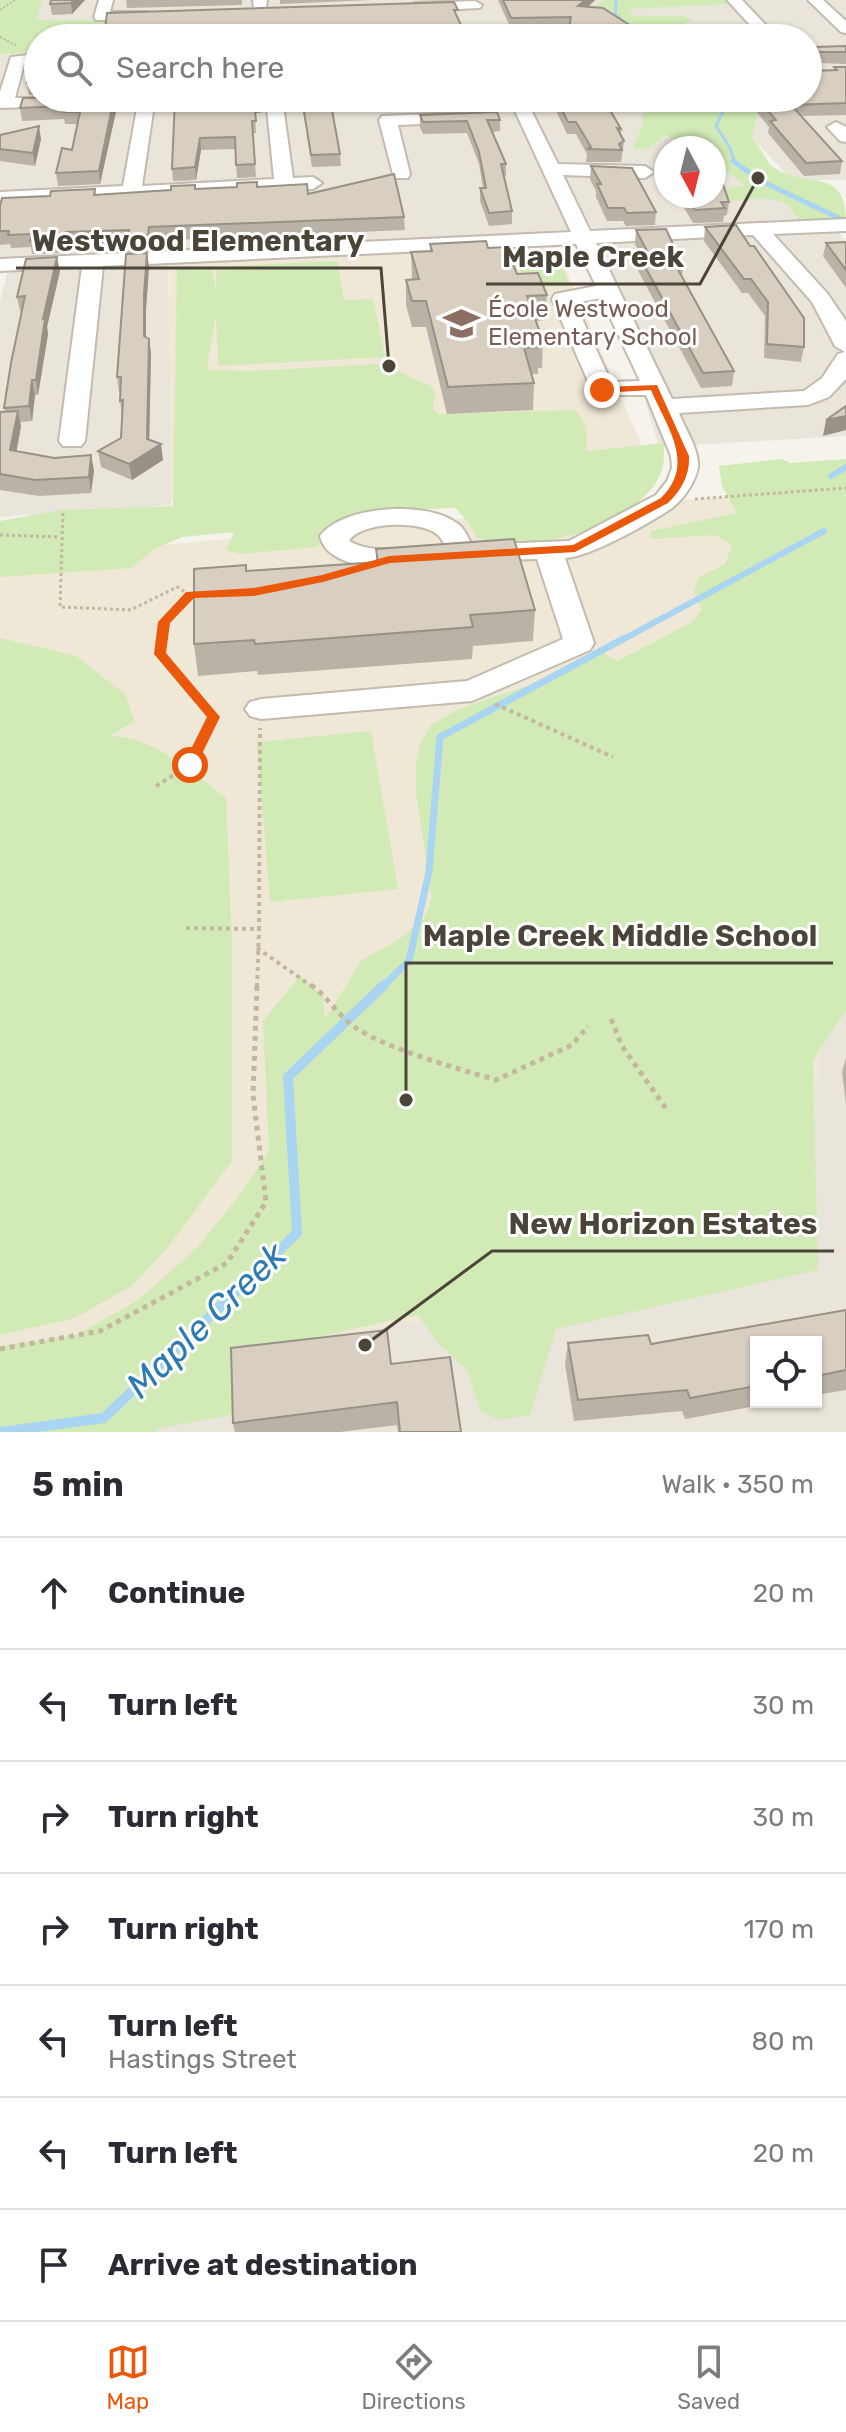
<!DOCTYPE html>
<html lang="en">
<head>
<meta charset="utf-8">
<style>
	body { margin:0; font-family:Rubik,sans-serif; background:#f2f2f3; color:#2b2b33 }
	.controls { position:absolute; right:24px; bottom:24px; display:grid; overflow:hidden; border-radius:0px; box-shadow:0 2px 6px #0004 }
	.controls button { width:72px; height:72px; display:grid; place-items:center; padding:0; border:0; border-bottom:2px solid #e1e1e2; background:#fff; color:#2b2b33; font:40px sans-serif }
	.compass { position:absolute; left:654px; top:136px; width:72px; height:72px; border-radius:50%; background:#fff; box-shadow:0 2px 6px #0004; rotate:173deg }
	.stop { position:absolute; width:24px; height:24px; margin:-18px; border:6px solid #ea580c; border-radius:50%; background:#fff }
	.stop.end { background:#ea580c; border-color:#fff; box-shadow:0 2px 8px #0008 }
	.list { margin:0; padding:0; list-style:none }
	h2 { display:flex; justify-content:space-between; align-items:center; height:104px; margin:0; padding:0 32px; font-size:34px }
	h2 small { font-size:26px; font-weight:400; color:#7c7c81 }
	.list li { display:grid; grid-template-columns:52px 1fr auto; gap:24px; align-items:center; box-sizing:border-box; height:112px; padding:0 32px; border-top:2px solid #e1e1e2 }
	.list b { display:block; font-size:30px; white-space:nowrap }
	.list p { margin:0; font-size:26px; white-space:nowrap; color:#7c7c81 }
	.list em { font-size:26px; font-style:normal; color:#7c7c81 }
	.icon { flex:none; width:44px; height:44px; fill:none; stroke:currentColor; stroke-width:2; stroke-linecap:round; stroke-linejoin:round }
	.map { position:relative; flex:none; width:846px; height:1432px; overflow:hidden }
	.search { position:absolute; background:#fff; box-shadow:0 2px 6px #0004; left:24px; right:24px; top:24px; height:88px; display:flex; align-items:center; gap:20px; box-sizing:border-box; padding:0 28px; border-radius:44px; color:#7c7c81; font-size:30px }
	.sheet { height:888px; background:#fff }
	nav { display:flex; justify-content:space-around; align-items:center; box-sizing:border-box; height:112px; border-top:2px solid #e1e1e2; background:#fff; font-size:22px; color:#7c7c81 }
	nav a { display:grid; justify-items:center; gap:4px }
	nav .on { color:#ea580c }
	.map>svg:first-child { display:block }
</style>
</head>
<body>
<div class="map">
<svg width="846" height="1432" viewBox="0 0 846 1432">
	<rect width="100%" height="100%" fill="#f6f3ec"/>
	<g fill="#eae5da" fill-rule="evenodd">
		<path d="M42 0H605L633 32 670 38H104L35 20Z"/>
		<path d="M741 0H846V70L808 69V38H777Z"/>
		<path d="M731 4 763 38H695L641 30 621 9Z"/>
		<path d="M38 53V98H733L716 134 811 199 846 242V436L659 447 594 228 169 262 171 505 0 517V302L8 270 0 268V54ZM666 148H714V196H666Z"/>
		<path d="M846 74V180H792L746 132 756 100 808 98Z"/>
		<path d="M846 924V1432H0V1377L483 1313ZM756 1342H816V1402H756Z"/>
	</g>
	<g fill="#efe8d6">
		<path d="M554 243 652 469 170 499V262Z"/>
		<path d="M846 488V924L778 1276 0 1377V559L665 501Z"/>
	</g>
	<g fill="#d2eab5">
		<path d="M0 0H42L36 20H107L104 38H38V53L0 54Z"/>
		<path d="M605 0H726L731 4 629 9 634 16H685L692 21 678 26 689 33 716 38H631L589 10Z"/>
		<path d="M726 98H757V117L751 138C761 146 765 161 774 168 806 189 846 166 846 221L801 223 787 203 763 198 731 201 723 197 721 192 726 188 746 186 714 162V148H687L666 135 648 149 633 148 643 124 642 116 652 105 678 107 682 102H717Z"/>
		<path d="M555 249 570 286 542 287 524 280 514 251Z"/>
		<path d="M337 261 344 300 373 299 385 357 218 366 216 316 207 365 210 370 250 371 383 364 430 386 435 392 433 409 438 414 576 410 586 427 587 451 664 443C664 456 665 467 658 479 632 528 526 556 476 537L469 523 455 508C416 509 342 513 317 547L241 554 226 550 234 532 182 537 153 550 131 568 0 577V521L61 510 173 506 177 268 211 266 216 291V267Z"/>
		<path d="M782 459 790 463 846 459V1010L813 1060 818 1270 556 1329 530 1415 499 1420 481 1412 467 1370 437 1342 418 1315 256 1350 246 1412 157 1429V1432H0V1346L77 1335 138 1300 197 1248 242 1192 269 1151 263 1021 300 976 323 996 325 1019 362 960 398 940 424 919 432 898 416 793V763L421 742 432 724 461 708 527 686 602 652 617 661 691 623 702 609 694 592 698 578 725 564 732 545 715 535 651 539V531L737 513 722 486 719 466Z"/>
		<path d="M0 638 76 656 126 695 134 721 110 736C153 736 193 773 226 798L232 944V1161L168 1247 133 1285 75 1318 0 1335Z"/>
		<path d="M371 731 398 889 270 902 257 742Z"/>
	</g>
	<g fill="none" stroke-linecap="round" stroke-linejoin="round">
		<g stroke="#a9d4f2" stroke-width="3">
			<path d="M616 0 615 15 637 31 685 38"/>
			<path d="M729 98 716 126 729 146 735 163"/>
		</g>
		<path stroke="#a9d4f2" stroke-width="5" d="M733 161 761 181 839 218"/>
		<g stroke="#a9d4f2" stroke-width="6">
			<path d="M831 476 846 467"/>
			<path d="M620 641 824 531"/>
		</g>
		<path stroke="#a9d4f2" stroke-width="7" d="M382 987 409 961 429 872 440 737 623 639"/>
		<path stroke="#a9d4f2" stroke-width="10" d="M0 1432 104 1418 297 1233 288 1077 384 985"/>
		<defs>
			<g id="minor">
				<path d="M99 0H113L110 12H148L155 16 148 20H96L94 17Z"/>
				<path d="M253 0H267L265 15H255Z"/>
				<path d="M727 0H742L778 38H762Z"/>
				<path d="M808 0H823L846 21V33L841 32Z"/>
				<path d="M475 1 482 5 480 8 415 11 408 7 415 3Z"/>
				<path d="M559 29 564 30V36L478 38 486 33Z"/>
				<path d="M38 54V64H24L15 98H155L142 186 274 179 266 98H282L293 178 313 177 322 183 313 189 0 204V192L123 186 138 103 0 108V92L11 57Z"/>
				<path d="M509 98H525L558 164 645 166 654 172 645 178 563 175 590 231 846 219V231L773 234 827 293 846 321V379L829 397 808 405 679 413C685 429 699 449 698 466 697 480 683 500 672 508 650 523 590 557 565 558L594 643 590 650 472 701 261 719 250 716 245 709 250 702 261 699 467 681 563 639 537 559 461 561 451 559C446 552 445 542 439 536 423 519 359 522 349 541 375 556 402 544 430 551L434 557 430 563C401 570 328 573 320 536 342 505 429 500 458 524 465 529 468 538 472 545L569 541 656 495 667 481 672 468 671 456 646 395H594L552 299 555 294 596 286 576 244 103 266 85 441 81 446H63L59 441 82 267 0 271V259L571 232ZM753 235 812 302 835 346 845 352 838 354 822 378 804 391 672 399 596 243ZM601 298 640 381 611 382 575 303Z"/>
				<path d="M462 113 471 118 468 122 398 125 410 174 408 178H394L379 120 382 116Z"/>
				<path d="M836 122 846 127V142L840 141 827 127Z"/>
			</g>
		</defs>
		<use href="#minor" stroke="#c2bbae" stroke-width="4"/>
		<g stroke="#c4b79f" stroke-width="2" stroke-dasharray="2 2" stroke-linecap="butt">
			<path d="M0 10 15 0"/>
			<path d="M0 37 17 46"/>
			<path d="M53 38 86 27"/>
		</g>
		<g stroke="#c4b79f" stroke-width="3" stroke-dasharray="3 3" stroke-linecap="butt">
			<path d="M695 499 846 488"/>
			<path d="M63 513 60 607 131 610 177 587 190 595 199 594"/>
			<path d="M0 535 60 537"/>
			<path d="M162 641 164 622 190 595"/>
		</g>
		<g stroke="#c4b79f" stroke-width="4" stroke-dasharray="4 4" stroke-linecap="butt">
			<path d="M495 704 613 757"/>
			<path d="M156 786 190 765 214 717 160 654 162 639"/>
			<path d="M186 928 259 929 260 728"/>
			<path d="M257 948 313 987"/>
			<path d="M257 987 259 929"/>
		</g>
		<g stroke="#c4b79f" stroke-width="5" stroke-dasharray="5 5" stroke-linecap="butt">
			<path d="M311 985C328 997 340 1018 356 1028 392 1051 454 1067 496 1080L572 1045 588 1026"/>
			<path d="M611 1019 622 1046 667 1110"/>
			<path d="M0 1349 100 1331 227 1263 266 1202 253 1095 257 985"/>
		</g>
		<use href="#minor" fill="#fff" fill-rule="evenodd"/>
	</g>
	<g fill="#bab2a6">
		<path d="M51 0H85L72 14 52 15 50 4Z"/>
		<path d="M126 0H242V5L127 8Z"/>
		<path d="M280 0H372L280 4Z"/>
		<path d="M498 0H595L588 7 645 35 691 38H517V29L557 28 511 29Z"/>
		<path d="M846 46V64L817 63 813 58 815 47Z"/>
		<path d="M38 60V95H29L27 83Z"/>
		<path d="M834 67H846V115L801 116 842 161 840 174 804 176 768 133 769 127 745 98H808L834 70Z"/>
		<path d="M38 98 117 107 100 184 58 186 56 173 72 150 77 124H65L64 119 22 121 20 108Z"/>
		<path d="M175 98H264V112L255 113 256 133H253L256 177 237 178 235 149 201 150 196 180 173 181 172 169Z"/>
		<path d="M283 98H394L393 105 332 111 340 154 341 166 312 167 303 110 287 111Z"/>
		<path d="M410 98H489V108L415 112Z"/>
		<path d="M550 98H603L621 129V135L624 141 621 162H586L587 154 576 134H567Z"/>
		<path d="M619 98H668L663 101 622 102Z"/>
		<path d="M420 115 500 120V131L492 132 506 164V176L504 177 512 211V224L489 226 480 201V188H483L479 164 467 133 423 134 420 127Z"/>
		<path d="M0 135 41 139 35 166 0 161Z"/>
		<path d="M591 166 656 212 655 225 626 226 623 221H607L596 197V191L590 179Z"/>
		<path d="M257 187 308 194 404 217 405 230 150 241V249L130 250 129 244 68 246 63 253 32 254 31 247 11 248 10 244 0 245V206L50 196 95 189 96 195Z"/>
		<path d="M677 196H714L729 202 727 215 724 216 723 222 693 223Z"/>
		<path d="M736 225 804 347 801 362 764 358 765 316 748 293H742L704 241 705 227Z"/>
		<path d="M636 230 683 266 682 276 734 371 732 386 701 388 635 265 637 252H639L635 244Z"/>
		<path d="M846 242V288L823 256 826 243Z"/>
		<path d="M430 244 488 248 517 274 547 295 545 320 536 321 543 341 542 368H538V374H532L534 383 533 410 447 414 426 327H412L406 305V280L412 279 411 252 430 251Z"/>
		<path d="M147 253 149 267 146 309V337L151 353 149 440 163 460 132 480 101 467 98 451 121 438 122 416 120 401V392H119L117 377Z"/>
		<path d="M60 271 47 327 48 334 38 395H35L32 421 20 422 21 426 16 451 54 458 91 455 94 471 91 493 39 496 0 490V412L5 411 4 408 22 311H20L17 297Z"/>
		<path d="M376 549 535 610 533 641 473 646 472 659 258 675 257 671 198 676 194 644 246 571 376 562Z"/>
		<path d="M846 1058V1104L842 1072Z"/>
		<path d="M846 1310V1390L816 1395V1342H756V1402H778L685 1419 682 1411 574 1421 565 1364 568 1343 651 1344Z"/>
		<path d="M391 1364 461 1432H398L397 1425 340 1432H235L233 1423Z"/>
	</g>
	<g fill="#979187">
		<path d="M74 0H85L72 14 71 3Z"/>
		<path d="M585 0H595L577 17 578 6Z"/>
		<path d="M114 98H115L117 107 100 184 99 171Z"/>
		<path d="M264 98V112L255 113 254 101Z"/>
		<path d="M344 98H394L393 105 331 111 330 99Z"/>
		<path d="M39 126 41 139 35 166 33 153Z"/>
		<path d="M200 138 201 150 196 180 195 167Z"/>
		<path d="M66 232 68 246 63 253 60 239Z"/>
		<path d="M147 253 149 267 146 309V351L144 336V294Z"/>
		<path d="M57 257 60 271 47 327 48 334 38 395 36 380 43 319Z"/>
		<path d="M149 339 151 353 149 452 161 444 163 460 132 480 129 464 147 439Z"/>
		<path d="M32 380 35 395 32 421 29 406Z"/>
		<path d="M18 411 21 426 14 466 10 450Z"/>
		<path d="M846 416V430L823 436 826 420Z"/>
		<path d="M91 455 94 471 91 493 89 477Z"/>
	</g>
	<g fill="#d8cfc1" stroke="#979187" stroke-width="2">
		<path d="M51 0H74L71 3 50 4Z"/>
		<path d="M503 0H585L578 6 603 8 645 35 691 38H622L624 37 521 38 517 29 569 28 571 17 511 18Z"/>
		<path d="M454 2 458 10H454L467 38H104L107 13Z"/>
		<path d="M846 46V52H819L815 47Z"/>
		<path d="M38 60V83H27L32 64H37Z"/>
		<path d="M834 67H846V103L791 105 842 161 806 163 770 121 776 120 757 98H808V71L837 70Z"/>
		<path d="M23 98H114L99 171 56 173 62 148 72 150 80 112H63L62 106 20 108Z"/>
		<path d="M175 98H263L264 100 254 101 256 121H252L255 164 236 165 235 137 200 138 195 167 172 169Z"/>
		<path d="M286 98H344L330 99 340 154 311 155 302 99H286Z"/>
		<path d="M414 98H450L415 100Z"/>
		<path d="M556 98H603L621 129 617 128 624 141 619 144 622 150 587 149 591 147 576 122H568Z"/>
		<path d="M497 112 500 120H487L506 164H501L512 211 489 213 480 188H486L479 152 467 121 423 122 420 115Z"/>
		<path d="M39 126 33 153 0 149V135Z"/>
		<path d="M591 166 632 168 656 212 627 213 624 208H608L597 184H601Z"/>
		<path d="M714 170H718L729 202H721L725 208 695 210 686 196H714Z"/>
		<path d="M394 174 404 217 149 227 148 235 128 236 129 230 66 232 60 239 30 241 32 234 8 235 9 231H0V206L2 198 50 196 51 191 95 189 94 195 171 190V186L195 185V189L237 187V183L257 182V187L307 184 308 194Z"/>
		<path d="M736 225 750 246H754L804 318V347L767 344 768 302 751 279H744L705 227Z"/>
		<path d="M666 229 683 266H676L734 371 703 373 637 252 647 251 636 230Z"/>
		<path d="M486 241 488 248 506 247 517 274 538 273 547 295 527 296 543 341 537 342 539 347 524 348 534 383 448 387 426 301H412L406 280 419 279 411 252 432 251 430 244Z"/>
		<path d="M846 242V270L826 243Z"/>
		<path d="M147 253 144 294V336L149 339 147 439 161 444 129 464 98 451 121 438 123 400 120 401 121 377H117L126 254Z"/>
		<path d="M57 257 43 319H45L36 380H32L29 406 4 408 11 363 25 296 17 297 26 259Z"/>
		<path d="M846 406V416L826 420Z"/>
		<path d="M18 411 10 450 54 458 91 455 89 477 35 480 0 474V412Z"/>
		<path d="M514 539 535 610 470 615 473 627 255 644 254 640 194 644V569L246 565V571L378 562 376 549Z"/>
		<path d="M846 1310V1370L816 1376V1342H756V1386L690 1398 687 1390 578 1400 568 1343 648 1335 651 1344Z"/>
		<path d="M387 1330 391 1364 450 1357 461 1432H400L397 1402 233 1423 231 1348Z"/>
	</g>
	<path fill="#ea580c" d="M657 385 689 456C690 474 682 490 668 503L575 552 390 563 323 582 254 596 194 598 170 623 166 653 220 717 195 768H185L183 765 207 717 154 654 158 622 186 592 254 588 322 575 389 556 573 545 661 498C696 463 667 428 651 390L602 393 597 390 602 387Z"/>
	<defs>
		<symbol id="school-bare" viewBox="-9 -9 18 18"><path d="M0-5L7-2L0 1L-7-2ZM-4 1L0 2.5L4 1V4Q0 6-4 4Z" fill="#8d6e63" stroke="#fff" stroke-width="2.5" paint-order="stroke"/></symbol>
	</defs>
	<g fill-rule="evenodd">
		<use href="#school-bare" x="436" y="298" width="51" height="51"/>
	</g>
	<g text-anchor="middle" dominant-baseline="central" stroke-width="6" stroke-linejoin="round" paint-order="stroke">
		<g font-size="24" fill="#785e54" stroke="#fff" text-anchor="start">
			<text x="488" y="309">École Westwood<tspan x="488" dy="28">Elementary School</tspan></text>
		</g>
		<g font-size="36" font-style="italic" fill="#2e7ab2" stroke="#fff">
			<text transform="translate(206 1320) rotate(-44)">Maple Creek</text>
		</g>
	</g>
	<path fill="none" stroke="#4b4439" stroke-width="3" d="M389 366L381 268H16M758 178L700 284H486M406 1100L406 963H833M365 1345L492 1251H834"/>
	<g fill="#4b4439" stroke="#fff" stroke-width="3">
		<circle cx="389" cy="366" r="8"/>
		<circle cx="758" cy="178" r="8"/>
		<circle cx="406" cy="1100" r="8"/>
		<circle cx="365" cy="1345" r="8"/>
	</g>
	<g font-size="30" text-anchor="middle" font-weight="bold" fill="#4b4439" stroke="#fff" stroke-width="6" stroke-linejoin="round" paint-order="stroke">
		<text x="198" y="251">Westwood Elementary</text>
		<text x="593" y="267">Maple Creek</text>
		<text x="620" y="946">Maple Creek Middle School</text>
		<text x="663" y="1234">New Horizon Estates</text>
	</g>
</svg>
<div class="controls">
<button><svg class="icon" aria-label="locate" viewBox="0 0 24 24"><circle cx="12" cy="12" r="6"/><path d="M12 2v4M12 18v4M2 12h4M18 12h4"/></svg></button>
</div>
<svg class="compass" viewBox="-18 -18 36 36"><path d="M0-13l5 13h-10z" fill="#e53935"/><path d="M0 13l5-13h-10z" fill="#7c7c81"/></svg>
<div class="stop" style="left:190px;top:765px"></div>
<div class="stop end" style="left:602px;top:390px"></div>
<div class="search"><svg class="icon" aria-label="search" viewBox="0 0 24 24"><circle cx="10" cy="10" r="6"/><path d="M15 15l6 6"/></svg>Search here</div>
</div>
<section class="sheet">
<h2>5 min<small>Walk · 350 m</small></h2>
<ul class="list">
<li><svg class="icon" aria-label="ahead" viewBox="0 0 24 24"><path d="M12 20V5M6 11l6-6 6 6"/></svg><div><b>Continue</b></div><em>20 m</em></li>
<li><svg class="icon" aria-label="left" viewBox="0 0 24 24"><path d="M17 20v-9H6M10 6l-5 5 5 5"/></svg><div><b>Turn left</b></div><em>30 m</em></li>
<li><svg class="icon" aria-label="right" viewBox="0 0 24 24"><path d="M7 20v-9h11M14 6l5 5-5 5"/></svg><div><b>Turn right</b></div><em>30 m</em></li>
<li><svg class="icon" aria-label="right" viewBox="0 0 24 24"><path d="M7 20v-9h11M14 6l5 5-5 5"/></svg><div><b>Turn right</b></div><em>170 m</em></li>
<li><svg class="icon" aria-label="left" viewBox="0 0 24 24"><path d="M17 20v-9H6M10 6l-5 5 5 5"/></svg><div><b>Turn left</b><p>Hastings Street</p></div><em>80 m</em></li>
<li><svg class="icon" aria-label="left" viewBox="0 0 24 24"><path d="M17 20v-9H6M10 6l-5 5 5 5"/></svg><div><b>Turn left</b></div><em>20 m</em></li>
<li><svg class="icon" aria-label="arrive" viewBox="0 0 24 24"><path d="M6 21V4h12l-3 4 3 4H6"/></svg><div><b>Arrive at destination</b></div></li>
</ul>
</section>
<nav>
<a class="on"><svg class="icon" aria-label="map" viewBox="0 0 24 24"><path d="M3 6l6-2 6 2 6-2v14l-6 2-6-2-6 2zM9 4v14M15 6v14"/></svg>Map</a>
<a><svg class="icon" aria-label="directions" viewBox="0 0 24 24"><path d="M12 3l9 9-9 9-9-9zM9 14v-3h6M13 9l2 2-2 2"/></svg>Directions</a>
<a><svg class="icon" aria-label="saved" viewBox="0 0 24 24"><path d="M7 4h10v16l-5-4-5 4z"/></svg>Saved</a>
</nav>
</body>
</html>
